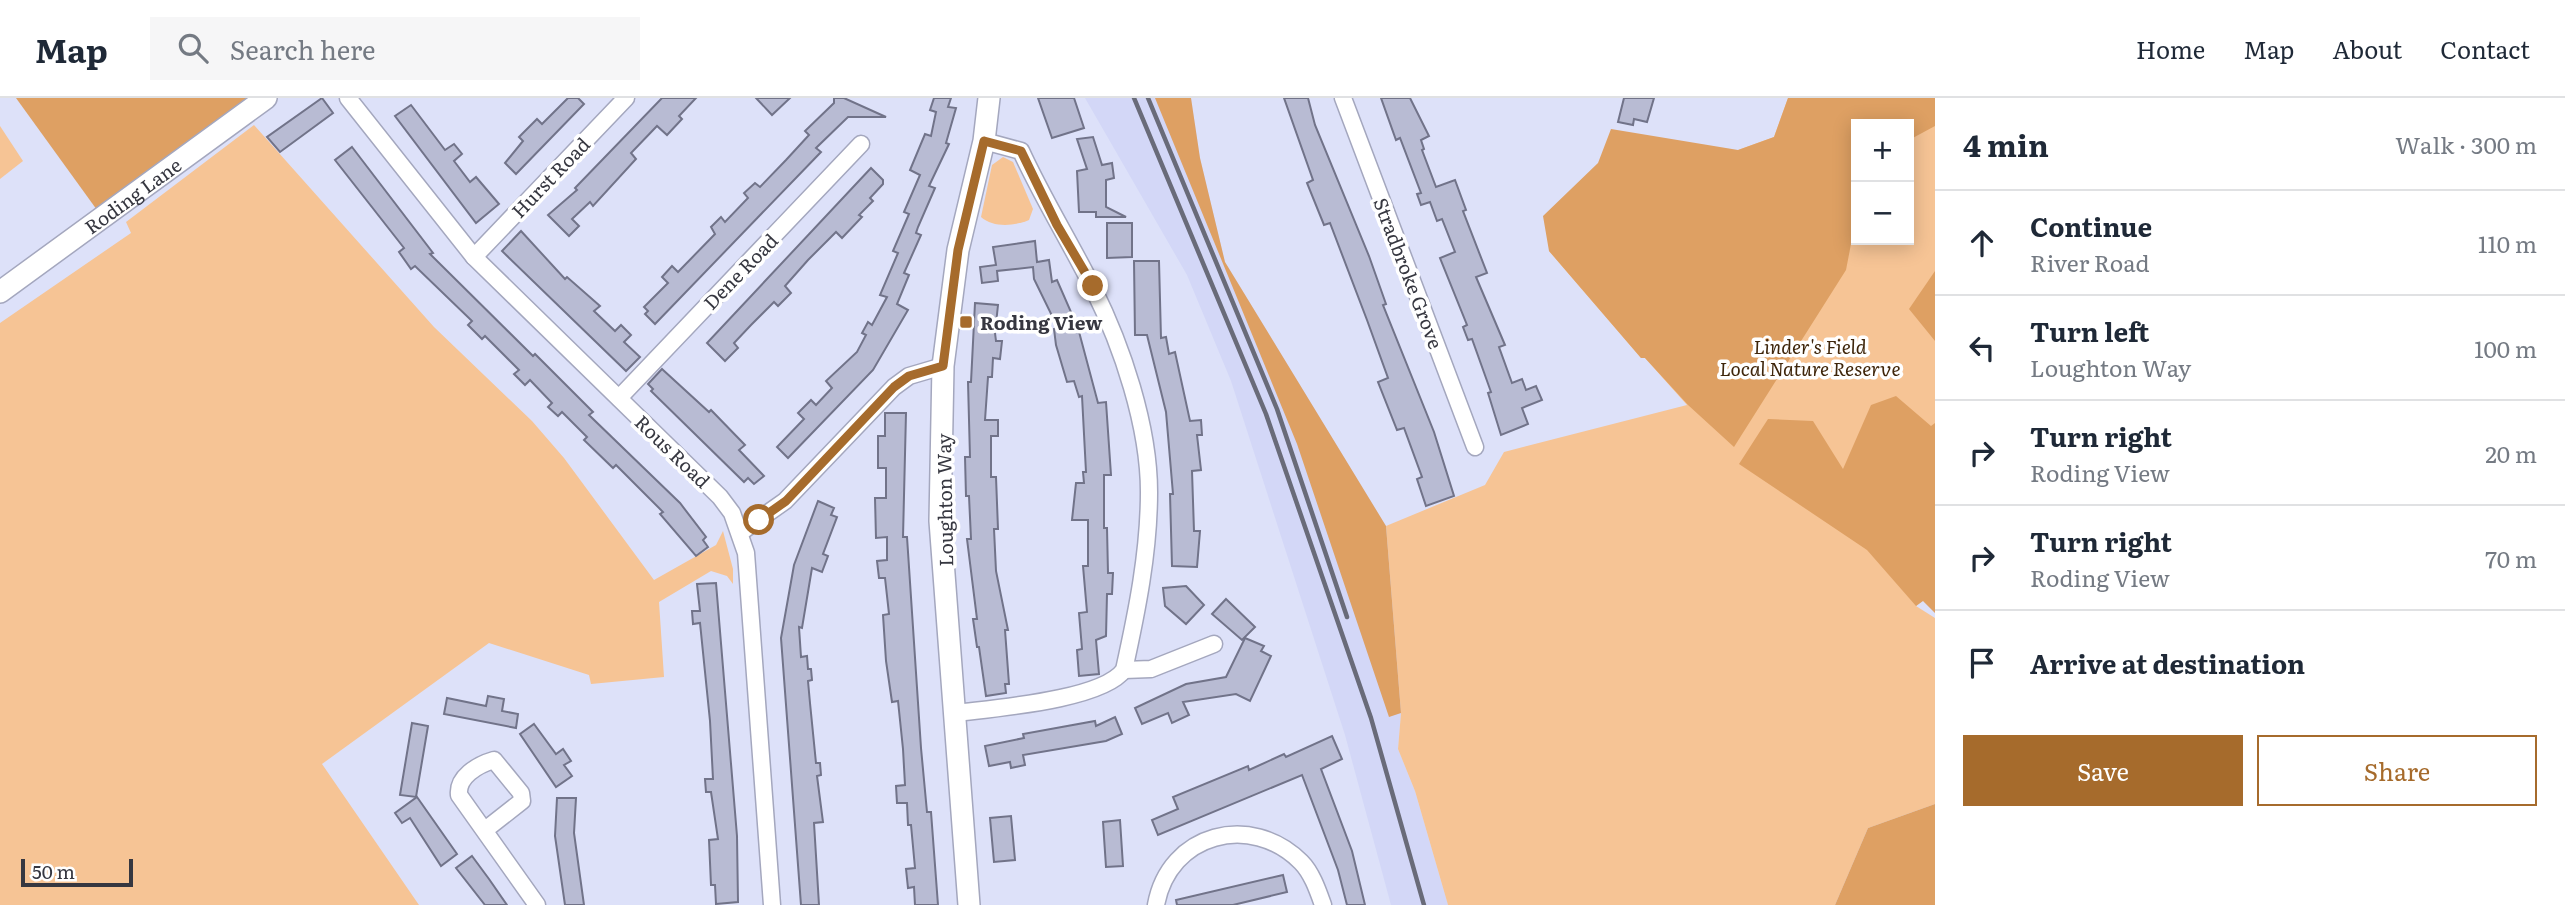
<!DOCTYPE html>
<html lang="en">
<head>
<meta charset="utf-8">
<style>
	body { margin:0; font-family:Literata,serif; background:#f6f6f7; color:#1f2937 }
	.controls { position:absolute; right:21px; top:21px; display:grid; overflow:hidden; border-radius:0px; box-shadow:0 4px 18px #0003 }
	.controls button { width:63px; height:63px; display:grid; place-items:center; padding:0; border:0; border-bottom:2px solid #e0e1e3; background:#fff; color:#1f2937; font:35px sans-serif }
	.scale { position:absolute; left:21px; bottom:18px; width:112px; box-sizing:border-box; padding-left:7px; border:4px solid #363740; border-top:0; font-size:19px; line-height:24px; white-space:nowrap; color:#363740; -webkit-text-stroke:5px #fff; paint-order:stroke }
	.stop { position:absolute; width:21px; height:21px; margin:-16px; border:5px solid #a66b2c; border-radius:50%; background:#fff }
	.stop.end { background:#a66b2c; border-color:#fff; box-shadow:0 2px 7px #0008 }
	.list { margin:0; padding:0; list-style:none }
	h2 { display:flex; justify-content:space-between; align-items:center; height:91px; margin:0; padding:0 28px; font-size:30px }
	h2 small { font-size:23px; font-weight:400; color:#747a83 }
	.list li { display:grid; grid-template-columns:46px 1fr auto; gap:21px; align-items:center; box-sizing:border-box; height:105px; padding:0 28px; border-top:2px solid #e0e1e3 }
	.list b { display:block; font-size:26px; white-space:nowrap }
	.list p { margin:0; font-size:23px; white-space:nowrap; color:#747a83 }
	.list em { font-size:23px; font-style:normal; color:#747a83 }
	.actions { display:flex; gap:14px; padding:21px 28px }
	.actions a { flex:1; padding:16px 0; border:2px solid #a66b2c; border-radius:0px; text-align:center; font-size:24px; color:#a66b2c }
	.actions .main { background:#a66b2c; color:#fff }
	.icon { flex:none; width:38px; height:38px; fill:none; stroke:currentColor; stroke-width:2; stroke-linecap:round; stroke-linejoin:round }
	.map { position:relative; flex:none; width:1935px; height:807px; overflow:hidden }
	header { display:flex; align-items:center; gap:42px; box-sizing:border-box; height:98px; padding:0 35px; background:#fff; border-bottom:2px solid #e0e1e3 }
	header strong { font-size:33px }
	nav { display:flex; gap:38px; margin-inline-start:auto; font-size:24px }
	.search { width:490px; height:63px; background:#f6f6f7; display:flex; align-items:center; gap:18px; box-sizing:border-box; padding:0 24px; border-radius:0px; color:#747a83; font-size:26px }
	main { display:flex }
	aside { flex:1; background:#fff }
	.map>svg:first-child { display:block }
</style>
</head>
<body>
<header>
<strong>Map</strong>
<div class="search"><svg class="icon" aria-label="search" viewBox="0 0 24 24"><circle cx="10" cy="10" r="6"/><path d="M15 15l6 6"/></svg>Search here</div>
<nav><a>Home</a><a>Map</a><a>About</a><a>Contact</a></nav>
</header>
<main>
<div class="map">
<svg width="1935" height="807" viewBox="0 0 1935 807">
	<rect width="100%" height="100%" fill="#dde1f9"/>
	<path fill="#d3d7f7" d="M1085 0H1191L1200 60 1225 164 1386 428 1401 615 1398 651 1415 693 1448 807H1391L1345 637 1231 283 1187 177Z"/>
	<g fill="#f6c495" fill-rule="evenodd">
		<path d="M1788 0H1935V493L1916 508 1935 520V706L1868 730 1835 807H1448L1415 693 1398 651 1401 615 1386 428 1485 387 1504 354 1687 307 1645 260H1641L1549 153 1738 52 1774 39ZM1856 26H1909V142H1856Z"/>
		<path d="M254 27 434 229 532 323 564 360 654 482 716 447 723 433 733 471V486L727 478 711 473 659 504 664 579 591 586 589 577 489 545 322 666 419 807H0V225L131 135 126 124Z"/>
		<path d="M0 28 23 63 0 81Z"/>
		<path d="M1003 59 1013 64 1033 111 1029 122C1015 128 993 130 981 119L992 67Z"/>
	</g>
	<g fill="#dea063">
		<path d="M16 0H249L97 112Z"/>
		<path d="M1155 0H1191L1200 60 1225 164 1386 428 1401 615 1389 619 1297 346Z"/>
		<path d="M1788 0H1935V28L1909 42V26H1856V120L1846 172 1734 349 1688 307 1645 260H1641L1549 153 1543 118 1598 65 1611 31 1738 52 1774 39Z"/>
		<path d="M1935 173V243L1909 211Z"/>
		<path d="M1896 298 1931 328 1935 325V515L1923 503 1916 508 1867 452 1739 366 1768 321 1813 323 1843 371 1871 307Z"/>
		<path d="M1935 706V807H1835L1868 730Z"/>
	</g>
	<g fill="#b8bbd3" stroke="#717389" stroke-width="2">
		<path d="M322 0 333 15 280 54 267 39Z"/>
		<path d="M568 0H578L584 6 516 76 505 65 523 43 519 39 537 21 542 26Z"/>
		<path d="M662 0H696L679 18 682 21 667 37 657 28 631 55 636 61 593 108 590 104 572 121 579 128 569 138 548 117 577 92 575 90Z"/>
		<path d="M756 0H790L772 17Z"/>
		<path d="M834 0H844L886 19H848L816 50 821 54 655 226 645 216 648 213 644 209 668 185 662 179 672 168 678 174 715 136 711 129 721 119 725 124 748 100 744 95 755 85 760 89 786 62 809 37 805 33 834 5Z"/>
		<path d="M934 0H951L948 9 956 10 946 45 949 46 929 88 935 90 918 129 916 135 921 137 904 175 909 177 897 206 908 212 873 272 788 360 777 349 804 321 798 315 811 302 816 307 832 290 826 283 857 254 866 237 862 235 868 224 872 227 887 199 880 197 898 155 893 153 909 116 904 114 920 77 910 72 925 36 931 38 936 14 930 12Z"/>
		<path d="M1038 0H1074L1084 30 1052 40Z"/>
		<path d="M1284 0H1308L1315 27 1369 158 1386 206 1383 207 1434 334 1454 398 1426 408 1417 381 1422 379 1404 330 1397 332 1378 284 1388 280 1367 222 1330 125 1324 127 1307 85 1313 82Z"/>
		<path d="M1381 0H1410L1429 38 1421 42 1424 51 1422 52 1436 89 1455 82 1466 112 1463 113 1487 175 1476 179 1505 247 1499 249 1512 285 1522 281 1526 292 1536 288 1542 302 1522 310 1528 326 1501 337 1488 295 1491 294 1472 241 1468 242 1463 229 1467 227 1440 160 1455 154 1442 121 1437 123 1430 104 1421 107 1417 96 1421 95 1400 40 1396 42Z"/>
		<path d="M1624 0H1654L1647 24 1634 21 1633 27 1618 24Z"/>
		<path d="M411 7 445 52 454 46 462 56 454 63 470 84 476 79 499 106 476 125 395 18Z"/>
		<path d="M1093 39 1102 67 1112 65 1114 80 1106 82V109L1126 119H1096V114H1079L1077 73 1087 71 1077 41Z"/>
		<path d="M352 49 433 155 430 156 533 258 535 256 593 314 589 317 680 405 706 439 703 442 708 449 696 458 660 416 663 414 616 367 613 370 584 342 587 339 562 314 558 318 548 309 552 305 530 282 525 287 514 276 519 272 485 238 482 241 468 227 472 223 415 168 411 171 399 154 404 150 335 62Z"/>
		<path d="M871 70 883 82V86L870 100 873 103 859 117 862 119 842 140 836 134 808 162 785 188 791 195 778 208 774 204 751 227 734 245 738 250 725 263 707 245Z"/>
		<path d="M1107 125H1132V159L1107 160Z"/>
		<path d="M521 133 565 181 567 179 600 208 594 213 615 233 621 227 631 237 624 244 640 259 626 273 502 153Z"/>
		<path d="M1035 143 1037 164 1049 162 1052 184 1057 182 1078 230 1098 305 1106 304 1111 377H1104V430H1107L1108 475H1113L1112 496H1107L1106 538 1096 542 1099 576 1079 578 1077 552 1082 551 1079 515 1087 514 1083 468H1088V422H1072L1076 385H1084L1083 374H1086L1082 298 1079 299 1074 283 1067 284 1056 247 1054 231 1058 230 1034 181 1033 169 997 173 998 183 982 185 980 169 996 167 993 149Z"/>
		<path d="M1134 163H1159L1161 240 1166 239 1169 256 1175 254 1190 323 1201 322 1202 337H1197L1201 372 1192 373 1194 433H1200L1197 469 1172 468 1170 396H1173L1166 314 1147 237H1135Z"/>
		<path d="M975 205 998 207 995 235 996 243H1002L1000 261 993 260 992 279H988L985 322H998V338H991V379H996L998 431H994L996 473 1008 532H1005L1009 586H1005L1006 595 986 598 979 549H977L973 521H977L967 441H971L969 398H966L965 359H970L968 284H971Z"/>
		<path d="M662 271 709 314 711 312 745 347 739 352 764 378 754 386 748 380 744 384 651 293 653 291 648 286Z"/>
		<path d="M885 315H906L903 439H907L921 650 927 714H931L938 807H915L914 789 908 790 906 771 915 770 911 727H908L907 705H897L896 688 905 687 903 651 898 603 892 604 886 563 883 517 889 516 885 480H879L877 463 887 462V439L876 440 875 400H886V370H878V338H885Z"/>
		<path d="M818 403 834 410 831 417 837 419 823 456 828 458 822 474 812 470 802 530 799 529 801 559 807 558 808 571H811L812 582 808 583 810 605 816 665H820L821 677 817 678 823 724 814 725 819 807H801L781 540 794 467Z"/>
		<path d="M716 485 737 738 738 804 716 806 715 787H711L709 742 718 741 711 694H706L705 681H713L710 623 700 525 693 526 692 513H700L697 486Z"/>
		<path d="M1186 488 1204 507 1186 526 1165 508 1163 490Z"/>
		<path d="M1226 501 1255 529 1242 542 1212 516Z"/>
		<path d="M1245 540 1264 548 1261 553 1271 558 1250 603 1236 596 1183 604 1189 617 1172 625 1168 615 1142 626 1135 610 1186 586 1226 579Z"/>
		<path d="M488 598 504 601 502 613 518 616 516 630 444 616 447 600 486 608Z"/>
		<path d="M1115 619 1122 636 1106 643 1023 657 1025 667 1011 670 1010 664 989 668 985 648 1024 640 1023 636 1095 623 1096 628Z"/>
		<path d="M412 625 428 628 416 699 400 697Z"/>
		<path d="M534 626 556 656 563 651 571 663 564 667 572 678 556 689 520 636Z"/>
		<path d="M1332 638 1342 661 1321 671 1352 753 1365 807H1347L1338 772 1302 677 1158 737 1152 722 1178 711 1173 699 1248 668 1249 672 1284 656 1286 659Z"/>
		<path d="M417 699 457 756 441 768 410 720 402 725 395 715Z"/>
		<path d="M557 700H576L574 735 584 807H565L555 738Z"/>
		<path d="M1011 718 1015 762 994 764 990 720Z"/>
		<path d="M1120 722 1123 768 1106 769 1103 724Z"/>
		<path d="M472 758 489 781 507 807H485L456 770Z"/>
		<path d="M1283 777 1287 794 1233 807H1177L1176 802Z"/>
	</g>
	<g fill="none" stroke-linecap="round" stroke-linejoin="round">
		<defs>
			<g id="street">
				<path d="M348 0 474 159 720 399 732 415 746 455 772 807"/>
				<path d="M1343 0 1475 349"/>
				<path d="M474 159 626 0"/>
				<path d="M619 300 861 46"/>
				<path d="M741 434 785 403 894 289 909 278 943 268"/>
				<path d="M1124 572 1151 571 1214 546"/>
				<path d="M957 615C995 610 1102 602 1124 572 1137 513 1149 454 1149 394 1149 328 1122 248 1093 190 1070 144 1043 101 1021 53L984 43"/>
				<path d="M485 732 522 703 521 695 494 662C477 667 457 679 459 697L537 807"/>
				<path d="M1156 807C1169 735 1251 714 1301 764 1312 775 1318 793 1323 807"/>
			</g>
			<g id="secondary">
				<path id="s1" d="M0 194 266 0"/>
				<path d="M969 807 940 423 943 268 958 152 984 43 989 0"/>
			</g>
		</defs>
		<use href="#street" stroke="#a4a7be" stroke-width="19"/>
		<use href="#secondary" stroke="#a4a7be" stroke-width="24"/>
		<use href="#street" stroke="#fff" stroke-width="16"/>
		<use href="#secondary" stroke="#fff" stroke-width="21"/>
		<g stroke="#696b79" stroke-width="4.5">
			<path d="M1134 0 1266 316 1371 620 1424 807"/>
			<path d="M1148 0 1277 311 1347 519"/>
		</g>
	</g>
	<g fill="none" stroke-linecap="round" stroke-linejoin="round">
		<path stroke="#a66b2c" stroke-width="9" d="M759 422 786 403 894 289 909 278 943 268 958 152 984 43 1021 53 1057 127 1093 188"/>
	</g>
	<rect fill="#a66b2c" stroke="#fff" stroke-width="2.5" x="959" y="217" width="14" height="14" rx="3.5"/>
	<g text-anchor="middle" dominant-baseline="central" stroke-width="7" stroke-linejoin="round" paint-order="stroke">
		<g font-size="19" fill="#363740" stroke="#fff">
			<text transform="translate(550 79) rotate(-46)">Hurst Road</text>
			<text stroke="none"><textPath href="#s1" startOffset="164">Roding Lane</textPath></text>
			<text transform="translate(740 173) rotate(-46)">Dene Road</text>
			<text transform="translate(1409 175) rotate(69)">Stradbroke Grove</text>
			<text transform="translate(673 353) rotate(44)">Rous Road</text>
			<text transform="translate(944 402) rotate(-91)">Loughton Way</text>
		</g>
		<g font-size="19" font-weight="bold" fill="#363740" stroke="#fff" text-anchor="start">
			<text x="980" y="224">Roding View</text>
		</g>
		<g font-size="19" font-style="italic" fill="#3e250a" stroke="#fff">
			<text x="1810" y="248">Linder's Field<tspan x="1810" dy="22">Local Nature Reserve</tspan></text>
		</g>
	</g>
</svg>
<div class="controls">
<button>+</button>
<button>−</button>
</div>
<div class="scale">50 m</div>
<div class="stop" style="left:759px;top:422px"></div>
<div class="stop end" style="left:1093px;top:188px"></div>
</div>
<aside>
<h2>4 min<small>Walk · 300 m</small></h2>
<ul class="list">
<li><svg class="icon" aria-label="ahead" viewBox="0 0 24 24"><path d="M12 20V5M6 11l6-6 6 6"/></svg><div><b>Continue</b><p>River Road</p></div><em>110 m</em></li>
<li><svg class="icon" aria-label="left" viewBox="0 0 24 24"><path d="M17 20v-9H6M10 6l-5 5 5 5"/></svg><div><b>Turn left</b><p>Loughton Way</p></div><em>100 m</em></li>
<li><svg class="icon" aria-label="right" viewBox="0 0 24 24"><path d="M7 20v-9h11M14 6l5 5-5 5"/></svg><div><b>Turn right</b><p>Roding View</p></div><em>20 m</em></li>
<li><svg class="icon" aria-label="right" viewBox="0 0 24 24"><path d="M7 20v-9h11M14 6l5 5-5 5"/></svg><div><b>Turn right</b><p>Roding View</p></div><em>70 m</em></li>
<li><svg class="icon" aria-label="arrive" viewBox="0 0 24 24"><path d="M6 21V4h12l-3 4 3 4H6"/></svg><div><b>Arrive at destination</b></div></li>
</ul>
<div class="actions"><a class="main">Save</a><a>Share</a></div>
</aside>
</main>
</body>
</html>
